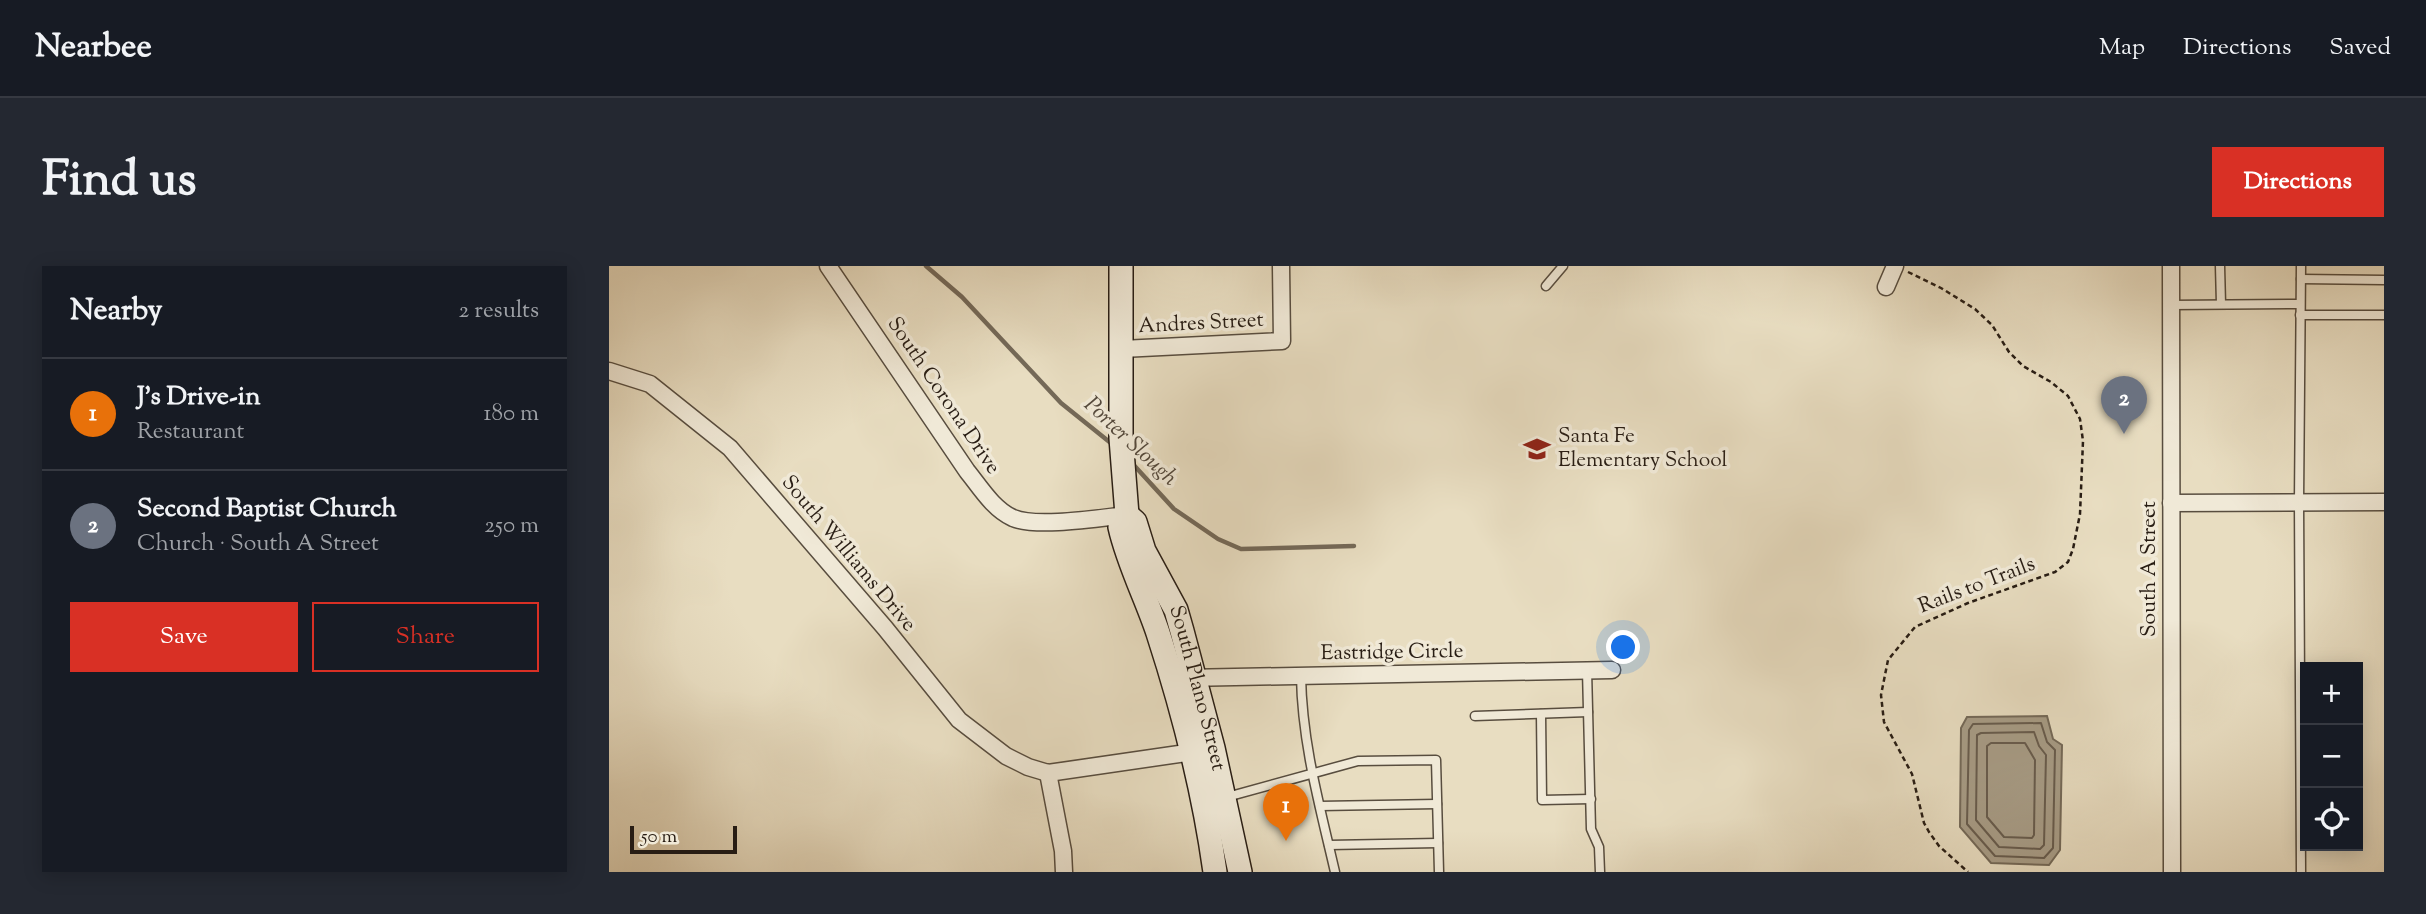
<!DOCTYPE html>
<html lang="en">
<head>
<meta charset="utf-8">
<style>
	body { margin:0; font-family:"Sorts Mill Goudy",serif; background:#242831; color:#f1f3f6 }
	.controls { position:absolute; right:21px; bottom:21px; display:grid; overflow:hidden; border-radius:0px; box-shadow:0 4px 18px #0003 }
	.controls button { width:63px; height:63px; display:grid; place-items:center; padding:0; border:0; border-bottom:2px solid #363941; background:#171b24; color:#f1f3f6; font:35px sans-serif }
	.scale { position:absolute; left:21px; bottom:18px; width:107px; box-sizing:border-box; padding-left:7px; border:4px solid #281d14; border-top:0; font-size:19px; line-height:24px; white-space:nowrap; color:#281d14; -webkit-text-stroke:5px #f0e9d7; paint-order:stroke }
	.you { position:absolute; left:1015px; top:382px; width:24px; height:24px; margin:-18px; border:5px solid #fff; border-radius:50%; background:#1a73e8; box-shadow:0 0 0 10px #1a73e833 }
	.badge { display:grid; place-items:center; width:46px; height:46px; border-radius:50%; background:#d93025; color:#fff; font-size:23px; font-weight:700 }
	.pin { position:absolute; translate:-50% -58px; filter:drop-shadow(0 2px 4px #0008) }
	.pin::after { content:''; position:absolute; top:37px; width:24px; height:21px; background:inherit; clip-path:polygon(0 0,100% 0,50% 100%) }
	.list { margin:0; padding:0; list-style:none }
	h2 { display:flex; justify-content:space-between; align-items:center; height:91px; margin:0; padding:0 28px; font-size:30px }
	h2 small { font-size:23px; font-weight:400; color:#9ea1a6 }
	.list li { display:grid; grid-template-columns:46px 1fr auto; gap:21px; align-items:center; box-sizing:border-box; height:112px; padding:0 28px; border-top:2px solid #363941 }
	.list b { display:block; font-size:26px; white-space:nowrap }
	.list p { margin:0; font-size:23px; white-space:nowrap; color:#9ea1a6 }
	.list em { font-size:23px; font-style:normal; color:#9ea1a6 }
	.actions { display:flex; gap:14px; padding:21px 28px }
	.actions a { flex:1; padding:16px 0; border:2px solid #d93025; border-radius:0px; text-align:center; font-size:24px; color:#d93025 }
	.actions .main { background:#d93025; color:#fff }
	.icon { flex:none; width:38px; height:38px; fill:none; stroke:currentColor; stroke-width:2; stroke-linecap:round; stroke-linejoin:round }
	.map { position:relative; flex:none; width:1775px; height:606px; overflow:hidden; border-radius:0px }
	header { display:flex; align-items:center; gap:42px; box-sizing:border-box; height:98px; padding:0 35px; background:#171b24; border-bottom:2px solid #363941 }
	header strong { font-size:33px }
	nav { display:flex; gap:38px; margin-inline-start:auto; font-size:24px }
	.intro { display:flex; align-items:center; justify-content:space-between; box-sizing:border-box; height:168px; padding:0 42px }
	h1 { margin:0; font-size:49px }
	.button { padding:18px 32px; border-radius:0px; background:#d93025; color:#fff; font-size:24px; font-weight:700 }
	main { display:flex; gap:42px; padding:0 42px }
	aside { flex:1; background:#171b24; border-radius:0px; box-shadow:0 4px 18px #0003 }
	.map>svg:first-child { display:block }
</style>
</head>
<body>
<header>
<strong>Nearbee</strong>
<nav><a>Map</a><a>Directions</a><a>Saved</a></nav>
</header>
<div class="intro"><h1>Find us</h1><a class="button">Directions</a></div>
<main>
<aside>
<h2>Nearby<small>2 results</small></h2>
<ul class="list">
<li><span class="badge" style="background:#e8710a">1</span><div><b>J's Drive-in</b><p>Restaurant</p></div><em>180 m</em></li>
<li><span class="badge" style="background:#6b7280">2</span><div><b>Second Baptist Church</b><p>Church · South A Street</p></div><em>250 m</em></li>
</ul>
<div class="actions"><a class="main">Save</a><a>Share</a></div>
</aside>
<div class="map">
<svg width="1775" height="606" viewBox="0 0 1775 606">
	<rect width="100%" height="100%" fill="#e8ddc1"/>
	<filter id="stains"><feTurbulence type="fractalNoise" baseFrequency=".00286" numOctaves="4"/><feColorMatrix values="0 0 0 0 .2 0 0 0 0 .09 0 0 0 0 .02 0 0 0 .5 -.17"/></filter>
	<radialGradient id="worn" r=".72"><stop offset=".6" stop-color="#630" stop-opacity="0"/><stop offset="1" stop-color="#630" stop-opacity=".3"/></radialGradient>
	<path fill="#a79c86" stroke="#746958" stroke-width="2" d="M1438 450 1444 473 1453 479 1451 584 1440 599 1382 597 1351 561 1352 462 1358 451Z"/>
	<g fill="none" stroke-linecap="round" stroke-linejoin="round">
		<g stroke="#685c4d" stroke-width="2">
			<path d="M1432 457 1438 476 1446 484 1444 582 1435 592 1386 590 1358 558 1360 464 1364 458Z"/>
			<path d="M1425 466 1430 480 1437 489 1435 579 1431 583 1390 581 1367 554 1368 469 1372 467Z"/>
			<path d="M1382 477H1416L1426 494 1425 569 1423 572 1395 571 1378 551V480Z"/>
		</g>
		<g stroke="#746958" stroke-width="4.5">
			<path d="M317 0 353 31 452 137 503 178"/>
			<path d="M522 196 565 243 609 273 632 283 745 280"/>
		</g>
		<defs>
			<g id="service">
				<path d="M1611 0 1612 38"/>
				<path d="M1692 0 1690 236 1692 606"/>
				<path d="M1692 13 1775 14"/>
				<path d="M937 20 954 0"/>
				<path d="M1562 39 1691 38"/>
				<path d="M1691 49H1775"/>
				<path d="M978 404 982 563 990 581 991 606"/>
				<path d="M692 410C693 477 711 541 726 606"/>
				<path d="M932 448 933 534 982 533"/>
				<path d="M866 450 979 446"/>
				<path d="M618 531 749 495 827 494 830 606"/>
				<path d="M711 540 828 538"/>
				<path d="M720 579 829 577"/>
			</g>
			<g id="minor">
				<path d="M219 0 358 205C371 221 384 243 404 252 428 262 490 252 518 249"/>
				<path d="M1562 0 1563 606"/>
				<path d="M1277 21 1286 0"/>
				<path d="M513 83 673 75 672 0"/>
				<path d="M0 105 41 118 121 182 276 362 350 454 397 490 419 501 439 507 591 485"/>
				<path d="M1562 237 1775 236"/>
				<path d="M576 412 1003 404"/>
				<path d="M439 507 454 585 455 606"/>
			</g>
			<g id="secondary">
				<path d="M512 0V172L518 249 511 261C519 297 537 331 549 367 574 444 595 526 606 606"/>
				<path id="s1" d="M518 249 526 256 535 285 567 344 573 365 604 482 631 606"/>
			</g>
		</defs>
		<use href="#service" stroke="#584d3f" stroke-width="11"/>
		<use href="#minor" stroke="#584d3f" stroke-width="19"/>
		<use href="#secondary" stroke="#281d14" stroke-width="26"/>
		<path stroke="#281d14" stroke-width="2.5" stroke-dasharray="5 3.5" stroke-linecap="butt" d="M1299 6 1332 22 1366 43 1383 59 1400 86 1414 100 1442 116 1459 130 1471 153 1474 175 1471 248 1464 283 1459 296 1446 306 1359 337 1306 361 1279 394 1272 429 1275 456 1303 508 1315 557 1320 566 1330 580 1359 606"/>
		<use href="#service" stroke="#f0e9d7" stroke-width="8"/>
		<use href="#minor" stroke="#f0e9d7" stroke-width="16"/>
		<use href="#secondary" stroke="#f0e9d7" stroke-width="23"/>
	</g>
	<defs>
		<symbol id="school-bare" viewBox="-9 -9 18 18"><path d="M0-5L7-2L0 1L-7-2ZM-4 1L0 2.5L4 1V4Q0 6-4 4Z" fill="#8f2418" stroke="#f0e9d7" stroke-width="2.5" paint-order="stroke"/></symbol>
	</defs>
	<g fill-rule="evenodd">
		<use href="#school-bare" x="909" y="164" width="38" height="38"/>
	</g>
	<g text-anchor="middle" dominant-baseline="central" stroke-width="7" stroke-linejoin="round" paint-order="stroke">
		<g font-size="21" fill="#281d14" stroke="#f0e9d7">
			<text transform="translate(592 58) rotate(-3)">Andres Street</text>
			<text transform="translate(334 130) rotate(56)">South Corona Drive</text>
			<text transform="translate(239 288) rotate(50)">South Williams Drive</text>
			<text transform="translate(1541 303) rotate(-90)">South A Street</text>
			<text transform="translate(1368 320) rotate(-21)">Rails to Trails</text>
			<text transform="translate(783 387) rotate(-1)">Eastridge Circle</text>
			<text stroke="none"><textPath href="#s1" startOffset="189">South Plano Street</textPath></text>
		</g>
		<g font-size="21" fill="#281d14" stroke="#f0e9d7" text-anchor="start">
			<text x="949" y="171">Santa Fe<tspan x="949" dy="24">Elementary School</tspan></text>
		</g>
		<g font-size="23" font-style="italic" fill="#54493c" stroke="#f0e9d7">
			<text transform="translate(521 176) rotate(43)">Porter Slough</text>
		</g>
	</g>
	<rect width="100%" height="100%" filter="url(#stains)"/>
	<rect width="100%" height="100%" fill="url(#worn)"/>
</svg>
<div class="controls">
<button>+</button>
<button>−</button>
<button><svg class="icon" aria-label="locate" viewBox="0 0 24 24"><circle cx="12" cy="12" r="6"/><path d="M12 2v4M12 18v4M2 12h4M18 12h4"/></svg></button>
</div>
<div class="scale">50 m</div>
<div class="you"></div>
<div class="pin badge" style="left:677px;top:575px;background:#e8710a">1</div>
<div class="pin badge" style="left:1515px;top:168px;background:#6b7280">2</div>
</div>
</main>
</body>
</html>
